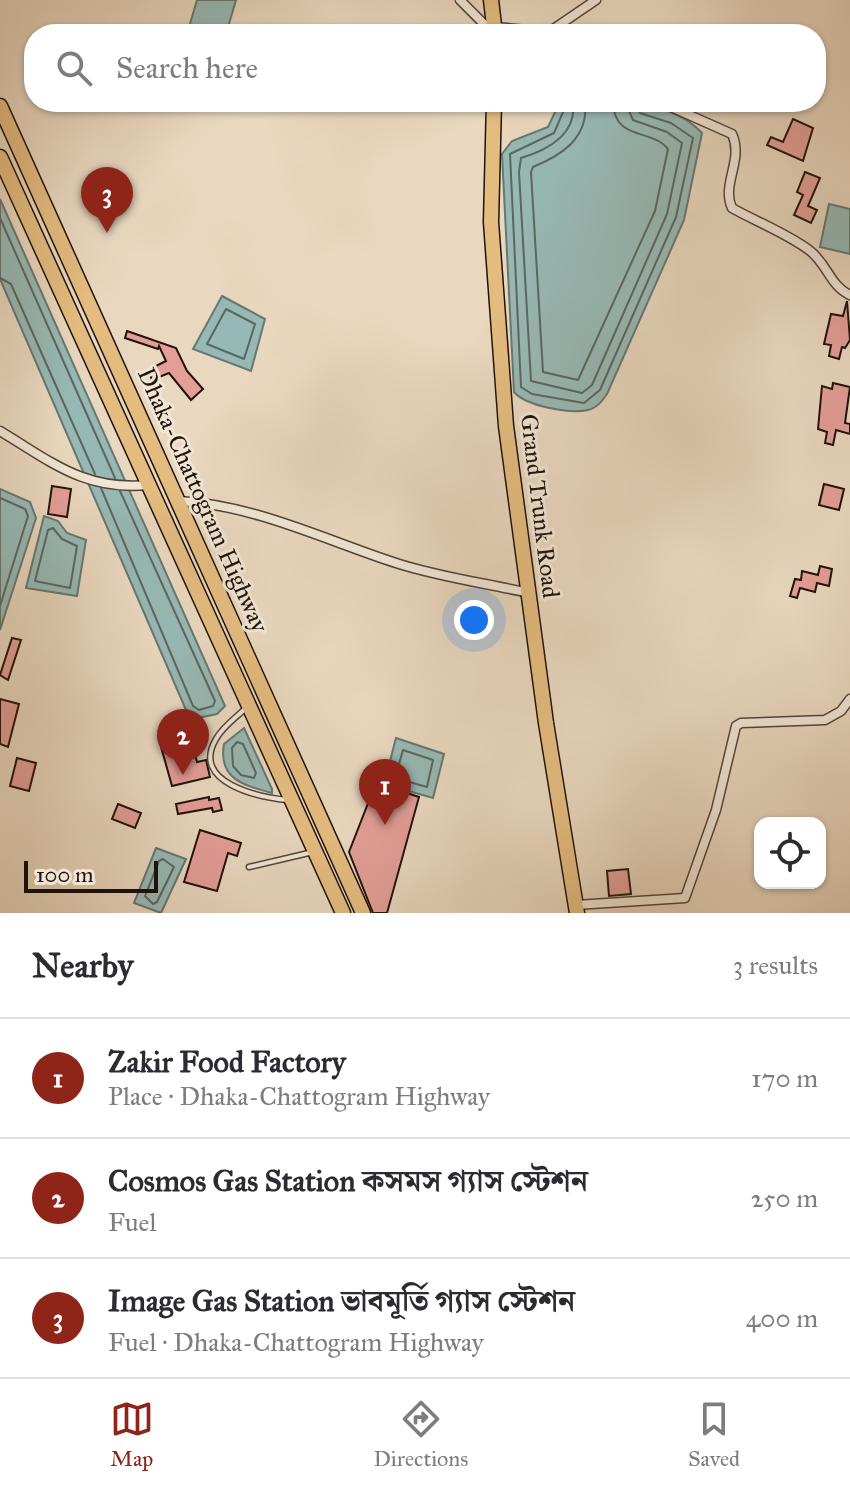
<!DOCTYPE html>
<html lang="en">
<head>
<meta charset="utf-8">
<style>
	body { margin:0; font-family:"IM FELL Great Primer","Noto Serif Bengali",serif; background:#f7f7f7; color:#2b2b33 }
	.controls { position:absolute; right:24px; bottom:24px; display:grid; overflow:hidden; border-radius:16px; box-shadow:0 2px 6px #0004 }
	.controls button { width:72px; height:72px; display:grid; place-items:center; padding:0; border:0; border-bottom:2px solid #e1e1e2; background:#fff; color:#2b2b33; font:40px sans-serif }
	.scale { position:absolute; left:24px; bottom:20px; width:134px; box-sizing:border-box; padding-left:8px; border:4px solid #20130a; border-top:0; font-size:22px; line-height:28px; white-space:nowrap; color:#20130a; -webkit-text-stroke:6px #f1e5d5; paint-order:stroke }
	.you { position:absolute; left:474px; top:620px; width:28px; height:28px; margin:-20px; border:6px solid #fff; border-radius:50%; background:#1a73e8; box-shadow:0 0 0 12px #1a73e833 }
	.badge { display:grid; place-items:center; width:52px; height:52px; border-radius:50%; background:#8f2418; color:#fff; font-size:26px; font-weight:700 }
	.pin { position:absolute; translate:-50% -66px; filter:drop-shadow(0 2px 4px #0008) }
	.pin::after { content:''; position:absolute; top:42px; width:28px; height:24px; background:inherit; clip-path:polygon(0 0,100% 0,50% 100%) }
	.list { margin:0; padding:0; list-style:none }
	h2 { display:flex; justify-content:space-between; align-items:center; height:104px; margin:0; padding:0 32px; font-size:34px }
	h2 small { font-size:26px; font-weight:400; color:#7c7c81 }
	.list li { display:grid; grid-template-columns:52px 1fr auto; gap:24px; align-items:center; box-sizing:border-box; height:120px; padding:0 32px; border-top:2px solid #e1e1e2 }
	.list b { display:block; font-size:30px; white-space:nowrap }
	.list p { margin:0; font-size:26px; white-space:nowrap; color:#7c7c81 }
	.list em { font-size:26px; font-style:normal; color:#7c7c81 }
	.icon { flex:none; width:44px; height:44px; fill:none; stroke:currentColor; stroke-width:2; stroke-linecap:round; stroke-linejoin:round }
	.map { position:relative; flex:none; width:850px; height:913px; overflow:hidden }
	.search { position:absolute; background:#fff; box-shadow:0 2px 6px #0004; left:24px; right:24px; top:24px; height:88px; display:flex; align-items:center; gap:20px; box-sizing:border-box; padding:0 28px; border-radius:32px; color:#7c7c81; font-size:30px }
	.sheet { height:464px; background:#fff }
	nav { display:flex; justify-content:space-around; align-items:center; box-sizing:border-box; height:112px; border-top:2px solid #e1e1e2; background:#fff; font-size:22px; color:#7c7c81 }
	nav a { display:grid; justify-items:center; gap:4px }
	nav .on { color:#8f2418 }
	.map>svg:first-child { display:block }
</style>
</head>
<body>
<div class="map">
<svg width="850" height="913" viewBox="0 0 850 913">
	<rect width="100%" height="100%" fill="#e9d7bf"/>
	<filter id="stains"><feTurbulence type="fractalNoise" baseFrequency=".0025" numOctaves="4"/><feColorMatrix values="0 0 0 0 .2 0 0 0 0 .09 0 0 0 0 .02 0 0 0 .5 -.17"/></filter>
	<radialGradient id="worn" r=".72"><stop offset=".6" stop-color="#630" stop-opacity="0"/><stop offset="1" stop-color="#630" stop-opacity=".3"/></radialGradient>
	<g fill="#97b9b5" stroke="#677771" stroke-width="2">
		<path d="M197 0H236L226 34H187Z"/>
		<path d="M555 102C601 102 667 95 702 133L684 220 607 394C602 401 597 408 588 410 569 414 526 406 514 392L502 154 512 141 548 127 556 110Z"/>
		<path d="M0 199 225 706 217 714 198 718 186 710 0 279Z"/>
		<path d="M829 204 850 209V254L820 247Z"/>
		<path d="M222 296 265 319 251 371 193 349Z"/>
		<path d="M0 489 30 502 36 518 0 630Z"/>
		<path d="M44 516 58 521 67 533 86 540 77 596 26 588Z"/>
		<path d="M244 728 272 789V793C243 785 218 779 224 744Z"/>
		<path d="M396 738 444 754 433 798 384 784Z"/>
		<path d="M156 848 186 859 161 913 134 903Z"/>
	</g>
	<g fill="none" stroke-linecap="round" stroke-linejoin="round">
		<g stroke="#5c6660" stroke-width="2">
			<path d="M563 102V112L554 133 510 154 521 387 532 394 584 403 600 390 676 217 693 138 671 123 640 113 635 102"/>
			<path d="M573 102C577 134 548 150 521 158L519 172 531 381 582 393 592 385 667 214 682 143 667 132 633 120 625 102"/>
			<path d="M585 102C589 138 562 155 533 167L531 172 543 372 578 380 655 211 668 149C651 128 614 141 613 102"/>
			<path d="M0 218 115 478"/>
			<path d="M0 278 11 284 95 474"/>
			<path d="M226 309 255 324 244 359 207 344Z"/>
			<path d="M101 488 193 706 199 710 213 706 215 701 120 491"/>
			<path d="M0 498 25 509 28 516 0 606"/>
			<path d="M53 528 62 539 77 546 70 588 35 581 48 530Z"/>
			<path d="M237 742 243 744 256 773 254 778 241 775 233 766 232 748Z"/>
			<path d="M403 750 433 760 427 787 395 778Z"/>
			<path d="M163 859 174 867 157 902 153 904 145 896 159 861Z"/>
		</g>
	</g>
	<g fill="#e39e97" stroke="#20130a" stroke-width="2">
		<path d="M793 119 813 128 803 161 767 145 771 137 783 142Z"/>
		<path d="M805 172 820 178 808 206 817 210 811 223 794 215 803 195 797 192Z"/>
		<path d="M847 301 850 340 845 348 842 347 839 359 829 356 831 345 824 344 831 314 843 316Z"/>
		<path d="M127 331 176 348 187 371 203 389 191 400 169 373 152 380 148 370 166 361 159 346 158 349 125 338Z"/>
		<path d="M833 383 850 387 845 423 850 424V434L836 430 833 445 825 443 827 432 818 429 822 386 832 389Z"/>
		<path d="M824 484 844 489 839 510 819 505Z"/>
		<path d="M52 486 71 489 67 517 48 514Z"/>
		<path d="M820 566 832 569 829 586 817 583 815 592 800 588 797 598 790 596 795 579 801 580 802 571 818 575Z"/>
		<path d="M12 638 21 640 8 680 0 675Z"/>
		<path d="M0 699 19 704 8 747 0 744Z"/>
		<path d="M177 731 179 738 190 735 197 762 206 760 210 777 172 786 158 736Z"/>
		<path d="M17 758 36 763 29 791 10 786Z"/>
		<path d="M376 783 419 797 387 913H373L349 852Z"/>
		<path d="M209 797V800L219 798 222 810 213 812 212 808 178 814 176 804Z"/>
		<path d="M118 804 141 813 135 828 112 819Z"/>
		<path d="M200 830 241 843 237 856 228 853 217 891 184 882Z"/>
		<path d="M628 869 631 894 609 896 607 871Z"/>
	</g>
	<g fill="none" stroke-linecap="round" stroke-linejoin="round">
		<defs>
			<g id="service">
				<path d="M247 707C237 717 223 726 216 739 190 783 259 797 287 800"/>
				<path d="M249 867 313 852"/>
			</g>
			<g id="minor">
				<path d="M460 0 493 33"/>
				<path d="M495 27 549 32 596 0"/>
				<path d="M660 102 732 134C744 160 721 184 732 208 757 222 786 233 809 250 827 263 830 286 850 295"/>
				<path d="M0 431C52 462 84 491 149 485"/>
				<path d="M179 501C255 505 325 540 396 563 439 577 485 583 529 593"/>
				<path d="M576 905 685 898 716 810 736 726 741 723 825 720 841 711 850 699"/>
			</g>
			<g id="trunk">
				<path d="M491 0 495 34"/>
				<path d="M494 102 491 222 506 426 546 723 577 913"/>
				<path d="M0 106 363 913"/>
				<path d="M0 157 343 913"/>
			</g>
		</defs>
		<use href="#service" stroke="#524437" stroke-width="7"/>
		<use href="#minor" stroke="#524437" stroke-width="11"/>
		<use href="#trunk" stroke="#20130a" stroke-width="17"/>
		<use href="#service" stroke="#f1e5d5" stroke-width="4"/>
		<use href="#minor" stroke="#f1e5d5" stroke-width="8"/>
		<use href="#trunk" stroke="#e4bc80" stroke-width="14"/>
	</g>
	<g text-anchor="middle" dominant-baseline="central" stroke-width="6" stroke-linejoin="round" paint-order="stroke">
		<g font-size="24" fill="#20130a" stroke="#f1e5d5">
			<text transform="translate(203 500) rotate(66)">Dhaka-Chattogram Highway</text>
			<text transform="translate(540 506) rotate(83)">Grand Trunk Road</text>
		</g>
	</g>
	<rect width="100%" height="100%" filter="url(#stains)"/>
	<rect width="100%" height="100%" fill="url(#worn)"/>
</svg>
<div class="controls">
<button><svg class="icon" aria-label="locate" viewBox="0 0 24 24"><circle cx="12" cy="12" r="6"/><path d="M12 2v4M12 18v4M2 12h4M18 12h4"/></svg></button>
</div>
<div class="scale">100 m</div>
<div class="you"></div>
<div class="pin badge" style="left:385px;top:825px">1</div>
<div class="pin badge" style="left:183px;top:775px">2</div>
<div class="pin badge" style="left:107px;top:233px">3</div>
<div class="search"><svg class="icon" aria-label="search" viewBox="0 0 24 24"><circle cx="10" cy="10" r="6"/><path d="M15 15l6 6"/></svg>Search here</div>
</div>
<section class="sheet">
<h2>Nearby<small>3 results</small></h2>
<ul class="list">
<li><span class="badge">1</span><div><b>Zakir Food Factory</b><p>Place · Dhaka-Chattogram Highway</p></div><em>170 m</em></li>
<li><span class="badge">2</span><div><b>Cosmos Gas Station কসমস গ্যাস স্টেশন</b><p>Fuel</p></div><em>250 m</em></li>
<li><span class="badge">3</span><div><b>Image Gas Station ভাবমূর্তি গ্যাস স্টেশন</b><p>Fuel · Dhaka-Chattogram Highway</p></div><em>400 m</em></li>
</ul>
</section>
<nav>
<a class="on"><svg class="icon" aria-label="map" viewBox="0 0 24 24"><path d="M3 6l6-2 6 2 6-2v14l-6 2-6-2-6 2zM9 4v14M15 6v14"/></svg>Map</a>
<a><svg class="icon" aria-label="directions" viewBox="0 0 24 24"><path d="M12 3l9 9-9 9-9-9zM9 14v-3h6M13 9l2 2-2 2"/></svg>Directions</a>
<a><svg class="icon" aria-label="saved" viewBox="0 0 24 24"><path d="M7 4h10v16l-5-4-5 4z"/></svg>Saved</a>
</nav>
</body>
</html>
